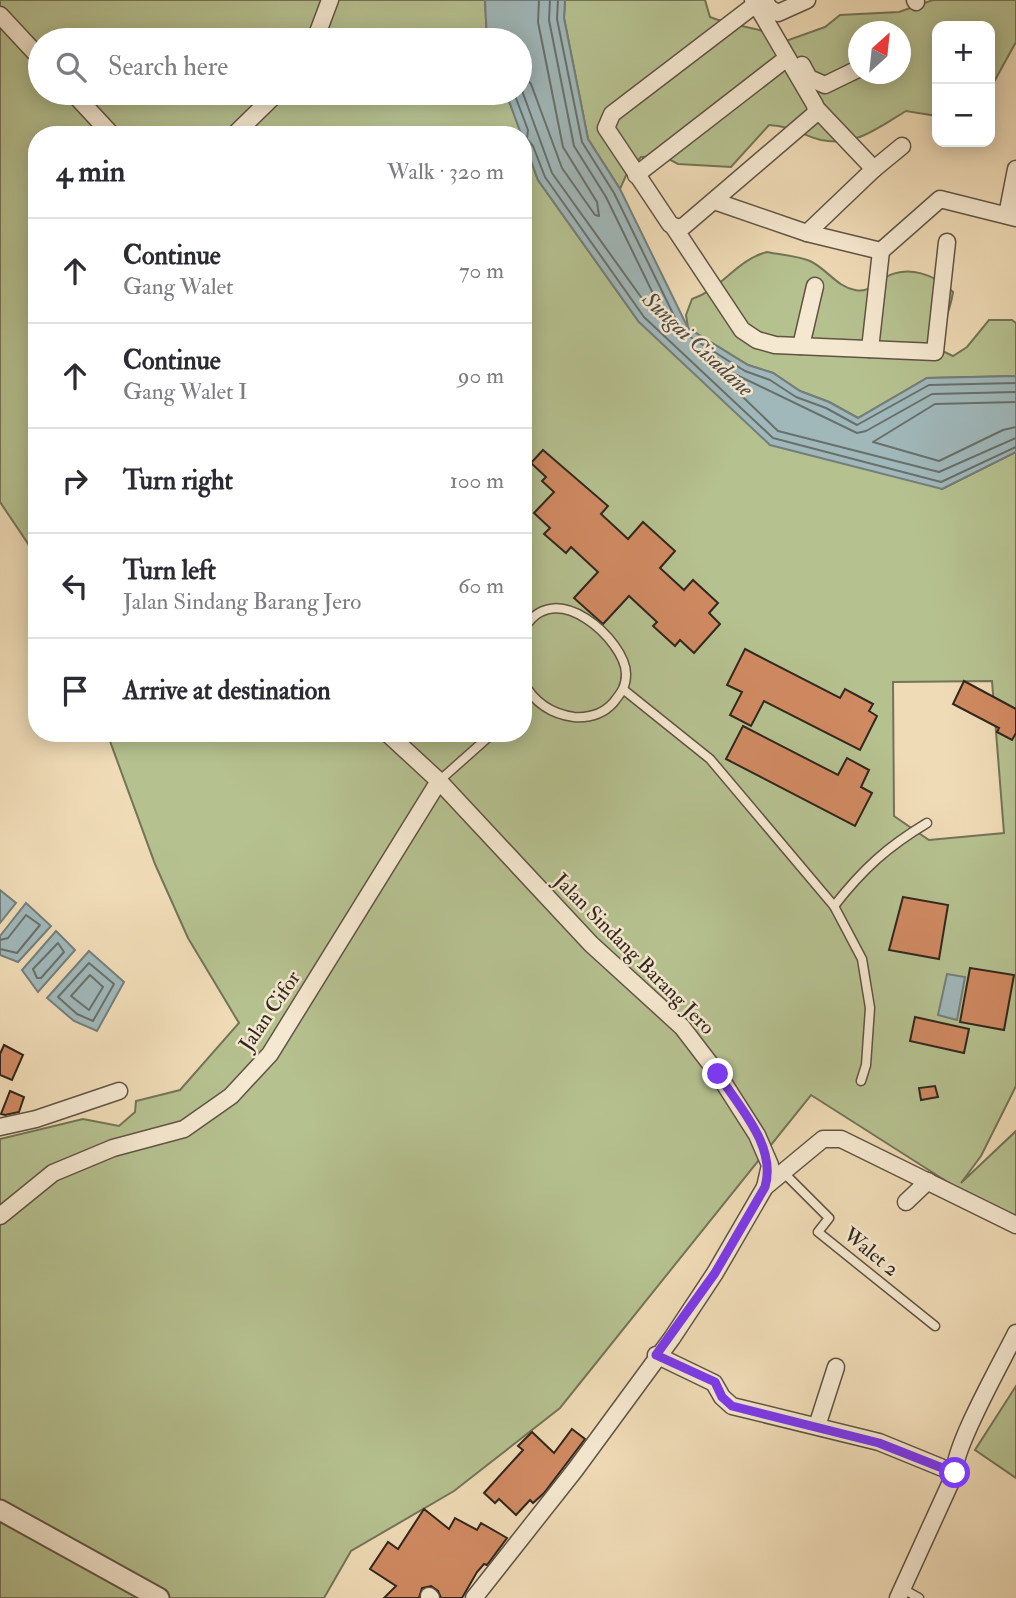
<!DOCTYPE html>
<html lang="en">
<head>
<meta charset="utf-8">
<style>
	body { margin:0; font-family:"IM FELL Double Pica",serif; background:#f7f7f7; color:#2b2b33 }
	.controls { position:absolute; right:21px; top:21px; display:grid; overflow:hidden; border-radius:14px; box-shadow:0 4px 18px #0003 }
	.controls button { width:63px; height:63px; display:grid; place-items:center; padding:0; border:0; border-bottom:2px solid #e1e1e2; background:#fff; color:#2b2b33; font:35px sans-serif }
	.compass { position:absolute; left:848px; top:21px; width:63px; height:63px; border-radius:50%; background:#fff; box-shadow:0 4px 18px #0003; rotate:27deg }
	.stop { position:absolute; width:21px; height:21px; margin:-16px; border:5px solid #7c3aed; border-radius:50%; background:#fff }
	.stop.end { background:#7c3aed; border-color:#fff; box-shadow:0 2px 7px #0008 }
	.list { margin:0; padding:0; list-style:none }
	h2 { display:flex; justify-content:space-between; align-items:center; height:91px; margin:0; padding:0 28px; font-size:30px }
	h2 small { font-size:23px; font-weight:400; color:#7c7c81 }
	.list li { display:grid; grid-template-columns:46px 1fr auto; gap:21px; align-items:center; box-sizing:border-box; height:105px; padding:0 28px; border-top:2px solid #e1e1e2 }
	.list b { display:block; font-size:26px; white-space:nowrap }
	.list p { margin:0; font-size:23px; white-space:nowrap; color:#7c7c81 }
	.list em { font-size:23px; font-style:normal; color:#7c7c81 }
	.icon { flex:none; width:38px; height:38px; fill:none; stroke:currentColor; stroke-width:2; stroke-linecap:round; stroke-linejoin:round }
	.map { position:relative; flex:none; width:1016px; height:1598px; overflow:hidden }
	.search { position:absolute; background:#fff; box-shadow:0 4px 18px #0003; left:28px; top:28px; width:504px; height:77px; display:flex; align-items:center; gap:18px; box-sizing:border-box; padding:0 24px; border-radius:38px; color:#7c7c81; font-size:26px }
	.panel { position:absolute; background:#fff; box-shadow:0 4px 18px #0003; left:28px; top:126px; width:504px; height:616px; border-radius:28px }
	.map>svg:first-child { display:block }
</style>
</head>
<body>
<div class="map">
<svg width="1016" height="1598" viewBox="0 0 1016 1598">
	<rect width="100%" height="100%" fill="#efdbb6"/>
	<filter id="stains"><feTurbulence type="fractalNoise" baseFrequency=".00286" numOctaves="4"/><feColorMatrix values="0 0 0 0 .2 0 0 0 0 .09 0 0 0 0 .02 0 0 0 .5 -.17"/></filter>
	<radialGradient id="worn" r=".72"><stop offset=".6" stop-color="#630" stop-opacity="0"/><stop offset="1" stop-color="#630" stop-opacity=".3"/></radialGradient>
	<g fill="#b6c190" stroke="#747457" stroke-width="2" fill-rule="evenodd">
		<path d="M0 0H485L487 40H40V93H506L522 135H37V557L0 502Z"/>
		<path d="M565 0H705L710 17C736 28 761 26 786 41L825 27 840 15 899 12 933 0H1016V42L990 89V26H937V116L906 111C878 128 855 147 821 140 801 135 792 126 769 125L731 167 678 164 663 156 641 157 628 171 620 189 588 139 564 18ZM858 32H900V74H858Z"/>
		<path d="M523 139 538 180 639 322 942 489 1016 452V1086L981 1156 961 1183 1016 1131V1222L957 1188 811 1095 560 1408 454 1491 351 1551 324 1598H0V1139L83 1119 119 1126 135 1112 136 1101 180 1090 239 1023 188 938 155 864 107 733H523ZM992 681 1004 833 929 840 894 816 893 682Z"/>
		<path d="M767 252C781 255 798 256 810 261 827 269 837 287 855 290 868 293 874 284 884 278 908 264 936 275 953 292 950 313 941 328 936 348L953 356 967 347 989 320H1012L1016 323V376L927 378 858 418 829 402 800 391 773 373 748 365 688 328 686 315 692 299C722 289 736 260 767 252Z"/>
		<path d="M1016 1386V1478L975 1450Z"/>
	</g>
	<g fill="#a0b8ba" stroke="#747e7c" stroke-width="2">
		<path d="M485 0H565L564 18 588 139 620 189 688 328 748 365 773 373 800 391 829 402 858 418 927 378 1016 376V452L942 489 770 445 639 322 538 180 506 93H520V40H487Z"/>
		<path d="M0 890 16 903 0 923Z"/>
		<path d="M26 903 51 926 18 962 0 955V936Z"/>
		<path d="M56 931 75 950 38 992 22 970Z"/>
		<path d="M89 951 124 982 97 1031 74 1021 47 998Z"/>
		<path d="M947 974 965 977 957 1020 938 1015Z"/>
	</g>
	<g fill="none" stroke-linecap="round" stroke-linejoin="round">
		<g stroke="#68706c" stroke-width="2">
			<path d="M558 0 557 19 582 142 614 193 682 332 745 371 770 380 796 397 826 408 857 425 929 385 1016 383"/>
			<path d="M520 71 531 84 562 168 595 215 599 216 597 202 563 147 538 22 539 0"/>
			<path d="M520 85 552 173 651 311 662 318 663 314 606 197 574 146 549 20 550 0"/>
			<path d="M514 93 528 130 527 139 533 146 545 177 644 317 773 438 941 482 1016 447"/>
			<path d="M1016 392 932 394 866 431 857 433 720 367 715 370 778 431 939 472 1016 438"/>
			<path d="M1016 402 935 404 873 442 939 461 1003 430 1016 427"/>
			<path d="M0 940 8 938 26 915 40 925 17 953 0 949"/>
			<path d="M58 943 64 952 41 978H37L33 969Z"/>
			<path d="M89 963 114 984 93 1021 77 1014 58 997Z"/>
			<path d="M90 975 103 987 89 1010 71 996Z"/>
		</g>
	</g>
	<g fill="#d08a62" stroke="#31271e" stroke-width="2">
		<path d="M543 450 608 506 601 514 628 539 643 522 675 551 660 568 684 590 693 580 718 603 709 613 720 624 694 653 680 640 675 646 653 626 657 622 629 596 603 624 574 598 598 572 571 547 566 553 544 534 550 528 534 513 554 492 542 481 546 477 531 463Z"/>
		<path d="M745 649 840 698 845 689 873 704 869 711 877 716 860 750 764 701 751 726 730 715 742 692 727 685Z"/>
		<path d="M964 681 1016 709V733L1012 740 997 732 999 728 953 704Z"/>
		<path d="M743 726 838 775 847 758 869 770 861 787 872 793 855 826 726 759Z"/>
		<path d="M903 897 948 905 939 959 889 950Z"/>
		<path d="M970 968 1014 975 1004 1030 960 1022Z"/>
		<path d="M915 1017 969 1029 964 1053 910 1041Z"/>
		<path d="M4 1045 23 1055 12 1080 0 1075V1054Z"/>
		<path d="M935 1086 938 1097 921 1100 919 1088Z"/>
		<path d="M10 1091 24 1097 19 1112 5 1115 1 1114Z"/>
		<path d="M572 1429 585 1439 544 1493 533 1503 530 1500 516 1515 499 1499 495 1503 484 1493 523 1450 518 1446 532 1432 554 1453Z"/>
		<path d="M424 1509 449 1529 455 1518 477 1530 481 1523 507 1538 487 1565 484 1564 477 1572 462 1598H441L438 1591 431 1586 422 1588 419 1598H384L396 1586 370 1569 388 1542 398 1549Z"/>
	</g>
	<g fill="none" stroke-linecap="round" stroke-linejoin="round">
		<defs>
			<g id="service">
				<path d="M523 631C553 573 626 641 626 674 626 687 621 693 613 703 603 714 589 718 574 717 551 714 534 702 523 682"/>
				<path d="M624 690 710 759 834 906 862 959 870 1008 866 1065 861 1081"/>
				<path d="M439 781 493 733"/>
				<path d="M834 906C863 869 887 847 927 823"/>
				<path d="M783 1172 829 1218 818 1232 935 1326"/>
				<path d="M903 1589 919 1598"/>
			</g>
			<g id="minor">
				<path d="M753 0 756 4 815 105 816 113 684 226 677 228 670 224 606 128 612 114 756 4"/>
				<path d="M765 0 769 8 778 13 807 0"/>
				<path d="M915 0 916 2"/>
				<path d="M0 15 40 58"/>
				<path d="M315 40 330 0"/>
				<path d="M802 65 809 78 825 85 858 69"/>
				<path d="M73 93 112 135"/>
				<path d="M816 108 874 169 902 146"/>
				<path d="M234 135 277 93"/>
				<path d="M636 175 787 58"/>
				<path d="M714 201 807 233 881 251 940 199 1016 218"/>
				<path d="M1007 215 1016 169"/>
				<path d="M673 226 742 330 757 340 775 345 935 352 947 242"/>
				<path d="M807 233 874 169"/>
				<path d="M801 346 815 286"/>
				<path d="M870 349 881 251"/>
				<path d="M387 733 439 781 591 944 682 1027 718 1074 757 1135 770 1165 765 1187"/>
				<path d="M0 1127 36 1119 119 1091"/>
				<path d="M906 1202 928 1181"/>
				<path d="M0 1216 53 1173 113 1148 184 1129 231 1096 270 1054 439 781"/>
				<path d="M656 1355 714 1383 722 1397 732 1406 879 1442 955 1473"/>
				<path d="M817 1426 836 1367"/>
				<path d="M429 1596 431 1598"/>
				<path d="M474 1598 575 1470 672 1338 715 1273 765 1187 823 1139H841L1016 1225"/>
				<path d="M898 1598 955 1473C951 1451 1004 1358 1016 1333"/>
			</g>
			<path id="tertiary" d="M0 1510 159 1598"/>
		</defs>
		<use href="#service" stroke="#605444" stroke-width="11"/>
		<use href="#minor" stroke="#605444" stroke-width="19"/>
		<use href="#tertiary" stroke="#605444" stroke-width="23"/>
		<use href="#service" stroke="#f5e8d0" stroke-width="8"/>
		<use href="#minor" stroke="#f5e8d0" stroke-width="16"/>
		<use href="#tertiary" stroke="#f5e8d0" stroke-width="19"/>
	</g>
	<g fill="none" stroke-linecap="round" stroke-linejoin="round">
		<path stroke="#7c3aed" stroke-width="9" d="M718 1074C739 1107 777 1146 765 1187L715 1273 656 1355 715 1382 722 1397 732 1406 879 1443 955 1473"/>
	</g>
	<g text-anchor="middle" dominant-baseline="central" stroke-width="5" stroke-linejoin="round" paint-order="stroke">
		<g font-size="21" fill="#31271e" stroke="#f5e8d0">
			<text transform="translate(634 954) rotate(45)">Jalan Sindang Barang Jero</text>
			<text transform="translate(270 1011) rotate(-56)">Jalan Cifor</text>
			<text transform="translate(871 1252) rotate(39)">Walet 2</text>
		</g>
		<g font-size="23" font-style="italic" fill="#4d4b45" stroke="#f5e8d0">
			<text transform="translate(698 344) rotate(43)">Sungai Cisadane</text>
		</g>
	</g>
	<rect width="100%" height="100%" filter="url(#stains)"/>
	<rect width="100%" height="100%" fill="url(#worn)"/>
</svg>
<div class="controls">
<button>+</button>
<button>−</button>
</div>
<svg class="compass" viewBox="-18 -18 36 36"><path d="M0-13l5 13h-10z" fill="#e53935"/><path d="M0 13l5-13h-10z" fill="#7c7c81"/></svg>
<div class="stop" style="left:955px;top:1473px"></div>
<div class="stop end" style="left:718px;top:1074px"></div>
<div class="search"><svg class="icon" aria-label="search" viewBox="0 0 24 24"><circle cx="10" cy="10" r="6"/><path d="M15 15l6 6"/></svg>Search here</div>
<section class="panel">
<h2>4 min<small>Walk · 320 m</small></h2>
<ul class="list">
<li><svg class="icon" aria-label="ahead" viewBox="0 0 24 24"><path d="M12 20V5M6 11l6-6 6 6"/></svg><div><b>Continue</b><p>Gang Walet</p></div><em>70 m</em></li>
<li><svg class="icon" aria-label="ahead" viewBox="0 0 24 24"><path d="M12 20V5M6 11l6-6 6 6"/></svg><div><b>Continue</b><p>Gang Walet I</p></div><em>90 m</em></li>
<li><svg class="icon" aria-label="right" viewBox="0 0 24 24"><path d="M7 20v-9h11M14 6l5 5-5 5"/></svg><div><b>Turn right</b></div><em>100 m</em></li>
<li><svg class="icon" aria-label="left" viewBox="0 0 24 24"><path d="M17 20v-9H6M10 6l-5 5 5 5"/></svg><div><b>Turn left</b><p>Jalan Sindang Barang Jero</p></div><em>60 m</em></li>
<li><svg class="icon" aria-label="arrive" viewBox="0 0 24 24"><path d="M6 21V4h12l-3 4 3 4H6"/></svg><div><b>Arrive at destination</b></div></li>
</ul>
</section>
</div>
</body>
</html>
